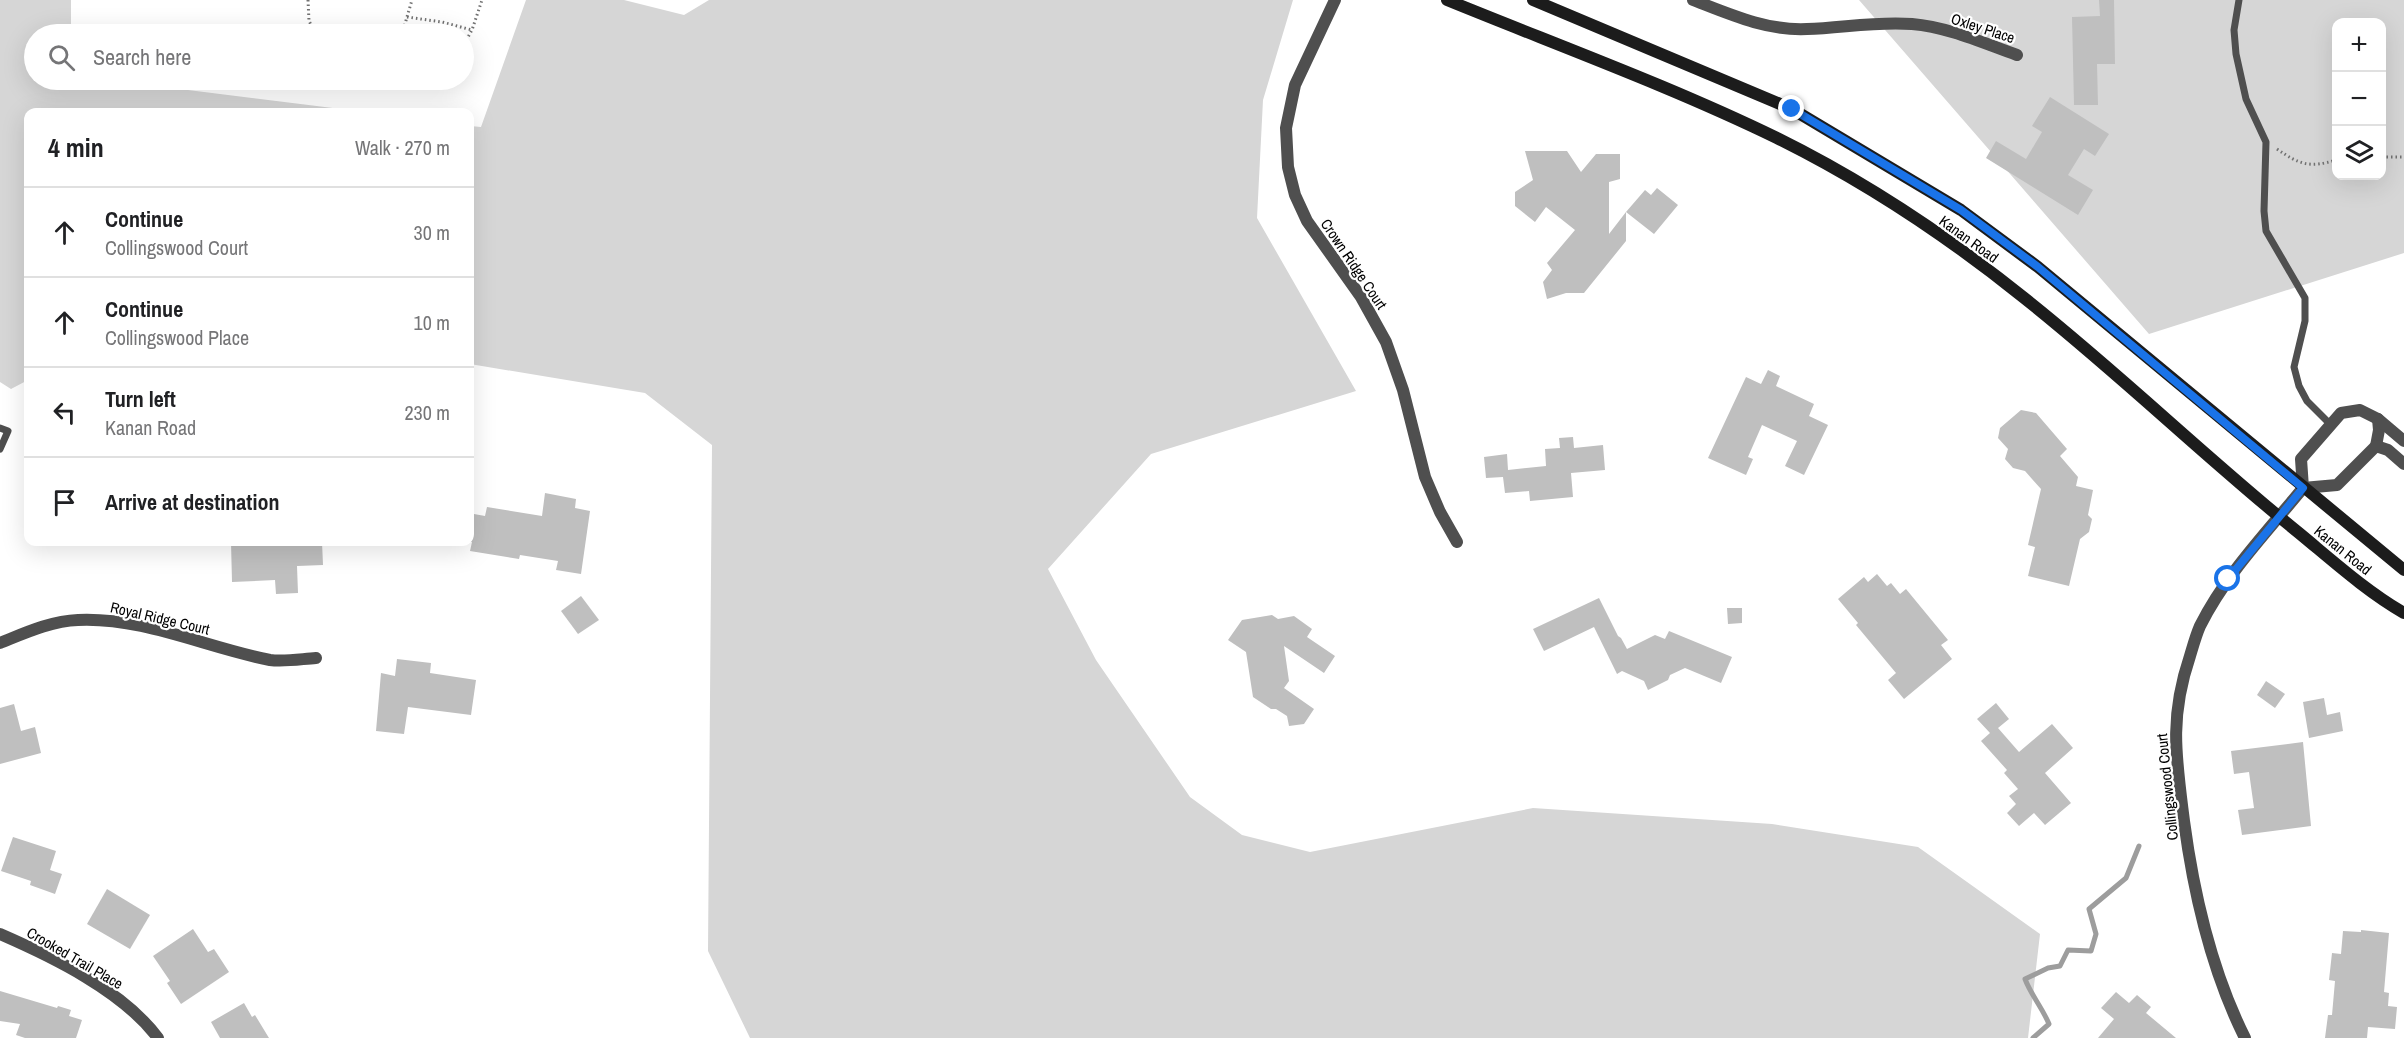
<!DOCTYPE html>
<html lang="en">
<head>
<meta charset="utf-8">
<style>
	body { margin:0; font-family:"Archivo Narrow",sans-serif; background:#f2f2f2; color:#202124 }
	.controls { position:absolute; right:18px; top:18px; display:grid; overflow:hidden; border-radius:12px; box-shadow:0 6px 24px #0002 }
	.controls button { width:54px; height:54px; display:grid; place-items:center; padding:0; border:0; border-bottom:2px solid #e0e0e0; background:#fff; color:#202124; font:30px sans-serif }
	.stop { position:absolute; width:18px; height:18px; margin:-14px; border:4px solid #1a73e8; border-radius:50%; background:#fff }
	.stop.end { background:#1a73e8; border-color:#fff; box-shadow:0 2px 6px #0008 }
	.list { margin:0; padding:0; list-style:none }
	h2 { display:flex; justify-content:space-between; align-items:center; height:78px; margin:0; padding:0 24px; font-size:26px }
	h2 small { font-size:20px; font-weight:400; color:#757577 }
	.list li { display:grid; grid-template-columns:39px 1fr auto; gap:18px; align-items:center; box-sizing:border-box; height:90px; padding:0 24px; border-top:2px solid #e0e0e0 }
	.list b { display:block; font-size:22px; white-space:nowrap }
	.list p { margin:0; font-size:20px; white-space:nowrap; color:#757577 }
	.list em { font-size:20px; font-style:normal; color:#757577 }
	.icon { flex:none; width:33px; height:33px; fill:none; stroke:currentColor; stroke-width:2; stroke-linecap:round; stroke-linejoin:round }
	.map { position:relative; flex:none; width:2404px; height:1038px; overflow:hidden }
	.search { position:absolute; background:#fff; box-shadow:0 6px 24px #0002; left:24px; top:24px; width:450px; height:66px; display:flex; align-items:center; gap:15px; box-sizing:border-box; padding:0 21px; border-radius:33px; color:#757577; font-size:22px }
	.panel { position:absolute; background:#fff; box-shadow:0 6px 24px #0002; left:24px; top:108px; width:450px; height:438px; border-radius:12px }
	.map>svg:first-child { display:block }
</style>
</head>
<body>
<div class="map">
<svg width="2404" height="1038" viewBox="0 0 2404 1038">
	<rect width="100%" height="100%" fill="#fff"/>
	<g fill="#d6d6d6" fill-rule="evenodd">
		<path d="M0 0H71V34H34V80H108L365 112H28V380L11 389 0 382Z"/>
		<path d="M526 0H624L684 15 709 0H1293L1263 100 1257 218 1356 391 1151 454 1048 569 1096 660 1190 797 1242 835 1310 852 1533 808 1772 824 1918 847 2040 934 2028 1038H750L708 951 712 445 645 393 470 364V126L481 127Z"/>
		<path d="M1859 0H2404V253L2149 334ZM2336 22H2382V176H2336Z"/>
	</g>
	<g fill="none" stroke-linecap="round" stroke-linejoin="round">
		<path stroke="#9d9d9d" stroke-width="5" d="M2033 1038 2049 1024C2042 1007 2031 995 2025 979L2048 968 2060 966 2068 950 2091 951 2096 934 2089 909 2126 878 2139 846"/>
	</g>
	<g fill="#bfbfbf">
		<path d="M2099 0H2114L2115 64H2097L2098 105H2074L2072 17 2100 16Z"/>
		<path d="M2050 97 2109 134 2095 156 2084 149 2068 175 2093 190 2078 215 1986 158 1996 141 2026 159 2042 132 2032 126Z"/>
		<path d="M1525 151H1567L1581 172 1596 154H1620V179L1609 182V234L1626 212V241L1584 293H1566L1547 299 1543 282 1552 270 1547 263 1575 230 1546 207 1535 222 1515 206V192L1533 180Z"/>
		<path d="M1657 188 1678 205 1654 234 1626 212 1645 190 1651 195Z"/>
		<path d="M1768 370 1780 376 1776 386 1814 404 1809 416 1828 425 1804 475 1785 466 1797 441 1762 425 1748 457 1753 459 1746 475 1708 458 1746 377 1761 384Z"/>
		<path d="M2021 410 2036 413 2067 449 2060 456 2078 477 2076 486 2093 490 2088 515 2092 519 2089 532 2080 539 2069 586 2028 576 2035 547 2028 545 2041 489 2025 471 2013 468 2005 459 2008 449 1998 438 2000 428Z"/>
		<path d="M1573 437 1574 448 1603 445 1605 470 1571 473 1573 497 1530 501 1529 491 1505 493 1503 477 1486 478 1484 457 1507 454 1508 470 1546 466 1545 449 1560 448 1559 438Z"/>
		<path d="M545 493 576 499 575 508 590 511 581 574 556 570 558 561 520 555 519 559 470 551 472 542H470V523H473L474 514 485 516 487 507 542 516Z"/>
		<path d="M231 542H322L323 565 297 566 298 593 276 594 275 580 232 582Z"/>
		<path d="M1877 574 1887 586 1891 583 1900 594 1906 589 1948 640 1941 645 1952 659 1904 699 1888 680 1896 673 1856 625 1858 623 1838 599 1864 577 1868 582Z"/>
		<path d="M581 596 599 620 578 634 561 611Z"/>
		<path d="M1599 598 1618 636 1621 638 1627 649 1655 635 1665 639 1669 631 1732 657 1721 683 1685 668 1670 675 1668 680 1648 690 1644 681 1622 671 1617 674 1594 627 1544 651 1533 629Z"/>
		<path d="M1727 608H1742V623L1728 624Z"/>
		<path d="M1272 615 1278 619 1294 616 1312 629 1307 637 1335 656 1324 673 1284 646 1289 681 1284 688 1314 709 1304 724 1289 726 1287 716 1276 709H1271L1253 697 1246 652 1228 640 1242 620Z"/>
		<path d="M397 659 431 663 430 673 476 680 471 715 408 707 404 734 376 731 381 673 395 676Z"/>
		<path d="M2266 681 2285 694 2275 708 2257 695Z"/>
		<path d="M2324 698 2327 715 2340 712 2343 731 2309 738 2303 702Z"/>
		<path d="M1996 703 2009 719 1998 728 2019 752 2052 724 2073 748 2045 773 2071 803 2045 825 2034 813 2019 826 2007 813 2016 804 2009 796 2018 789 2004 773 2007 770 1981 741 1990 733 1977 719Z"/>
		<path d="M14 704 21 731 35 727 41 753 0 764V708Z"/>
		<path d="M2303 742 2311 826 2242 835 2238 810 2254 808 2249 772 2234 774 2231 751Z"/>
		<path d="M13 837 56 851 50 870 62 874 55 894 30 885 31 881 1 871Z"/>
		<path d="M107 889 150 915 130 949 87 924Z"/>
		<path d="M193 929 208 952 214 949 229 972 181 1004 167 983 170 981 153 956Z"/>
		<path d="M2361 930 2389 933 2384 992 2389 993 2388 1006 2397 1007 2395 1029 2368 1027 2367 1038H2325L2328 1015H2332L2335 981 2329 980 2332 953 2341 954 2343 931 2361 932Z"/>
		<path d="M0 991 57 1008 58 1006 71 1010 69 1016 82 1020 76 1038H25L16 1035 20 1024 0 1021Z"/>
		<path d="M2116 992 2129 1003 2137 995 2151 1007 2146 1013 2176 1038H2098L2114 1019 2101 1008Z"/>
		<path d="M244 1003 252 1017 255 1015 269 1038H220L211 1022Z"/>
	</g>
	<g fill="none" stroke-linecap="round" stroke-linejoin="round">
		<g stroke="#717171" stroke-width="3" stroke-dasharray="1.5 3" stroke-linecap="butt">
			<path d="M308 0 309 21 316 34"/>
			<path d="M407 17 442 22 472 30"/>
			<path d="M402 34 412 0"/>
			<path d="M464 44 472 30 482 0"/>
			<path d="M2277 149C2300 165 2310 168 2336 160"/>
			<path d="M2382 157H2404"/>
		</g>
		<g stroke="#4f4f4f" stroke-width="7">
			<path d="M2239 0 2234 30 2236 54 2246 99 2266 142 2264 211 2266 231 2305 298V321L2294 367 2299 386 2307 401 2331 425"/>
			<path d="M0 428 8 431 0 449"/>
		</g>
		<g stroke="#4f4f4f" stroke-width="12">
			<path d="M1335 0 1295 85 1286 128 1288 167 1295 195 1307 221 1361 297 1386 342 1403 390 1425 477 1440 512 1457 542"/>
			<path d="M1693 0C1729 14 1767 31 1807 29 1842 28 1876 21 1912 24 1948 27 1983 43 2017 55"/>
			<path d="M2376 446 2379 430 2378 419"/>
			<path d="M2303 488 2337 485 2376 446 2388 450 2404 464"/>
			<path d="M0 643C25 633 51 621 78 620 144 617 207 648 270 660 284 662 301 659 316 658"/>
			<path d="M0 934C53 957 123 991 158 1038"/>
			<path d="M2245 1038C2211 970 2194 896 2184 821 2176 757 2169 718 2190 656 2193 646 2196 635 2200 626 2226 574 2267 532 2303 488L2301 459 2341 413 2360 410 2378 419 2404 441"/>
		</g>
		<g stroke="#1c1c1c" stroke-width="12">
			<path d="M1447 0C1557 45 1670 86 1777 138 1864 181 1947 236 2023 297 2118 372 2205 457 2299 533 2333 561 2366 591 2404 613"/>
			<path d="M1533 0 1792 109 1961 210 2038 267 2404 570"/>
		</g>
	</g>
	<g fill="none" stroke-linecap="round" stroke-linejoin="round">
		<path stroke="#1a73e8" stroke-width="8" d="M1792 109 1961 210 2038 267 2303 488 2228 579"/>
	</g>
	<g text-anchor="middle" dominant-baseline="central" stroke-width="4.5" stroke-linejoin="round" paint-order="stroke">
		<g font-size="15" fill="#000" stroke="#fff">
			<text transform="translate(1983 28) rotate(18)">Oxley Place</text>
			<text transform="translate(1969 239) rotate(36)">Kanan Road</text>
			<text transform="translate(1354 264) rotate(56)">Crown Ridge Court</text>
			<text transform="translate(2343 550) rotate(39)">Kanan Road</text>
			<text transform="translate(160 618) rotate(13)">Royal Ridge Court</text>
			<text transform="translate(2167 787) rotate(-96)">Collingswood Court</text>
			<text transform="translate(75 958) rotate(30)">Crooked Trail Place</text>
		</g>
	</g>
</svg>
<div class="controls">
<button>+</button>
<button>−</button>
<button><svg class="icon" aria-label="layers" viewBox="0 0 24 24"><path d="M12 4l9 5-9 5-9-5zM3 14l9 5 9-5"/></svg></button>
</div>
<div class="stop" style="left:2228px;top:579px"></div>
<div class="stop end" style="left:1792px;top:109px"></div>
<div class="search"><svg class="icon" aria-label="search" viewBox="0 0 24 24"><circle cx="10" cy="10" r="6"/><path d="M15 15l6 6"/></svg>Search here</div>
<section class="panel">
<h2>4 min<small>Walk · 270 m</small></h2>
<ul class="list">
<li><svg class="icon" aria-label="ahead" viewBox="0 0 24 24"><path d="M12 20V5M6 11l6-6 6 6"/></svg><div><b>Continue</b><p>Collingswood Court</p></div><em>30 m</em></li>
<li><svg class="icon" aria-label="ahead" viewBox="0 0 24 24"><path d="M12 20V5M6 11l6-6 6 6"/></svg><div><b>Continue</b><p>Collingswood Place</p></div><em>10 m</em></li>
<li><svg class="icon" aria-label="left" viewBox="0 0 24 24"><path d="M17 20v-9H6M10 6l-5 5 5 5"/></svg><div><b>Turn left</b><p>Kanan Road</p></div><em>230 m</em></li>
<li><svg class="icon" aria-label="arrive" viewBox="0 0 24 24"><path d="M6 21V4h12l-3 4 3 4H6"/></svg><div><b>Arrive at destination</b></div></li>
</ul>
</section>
</div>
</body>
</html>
